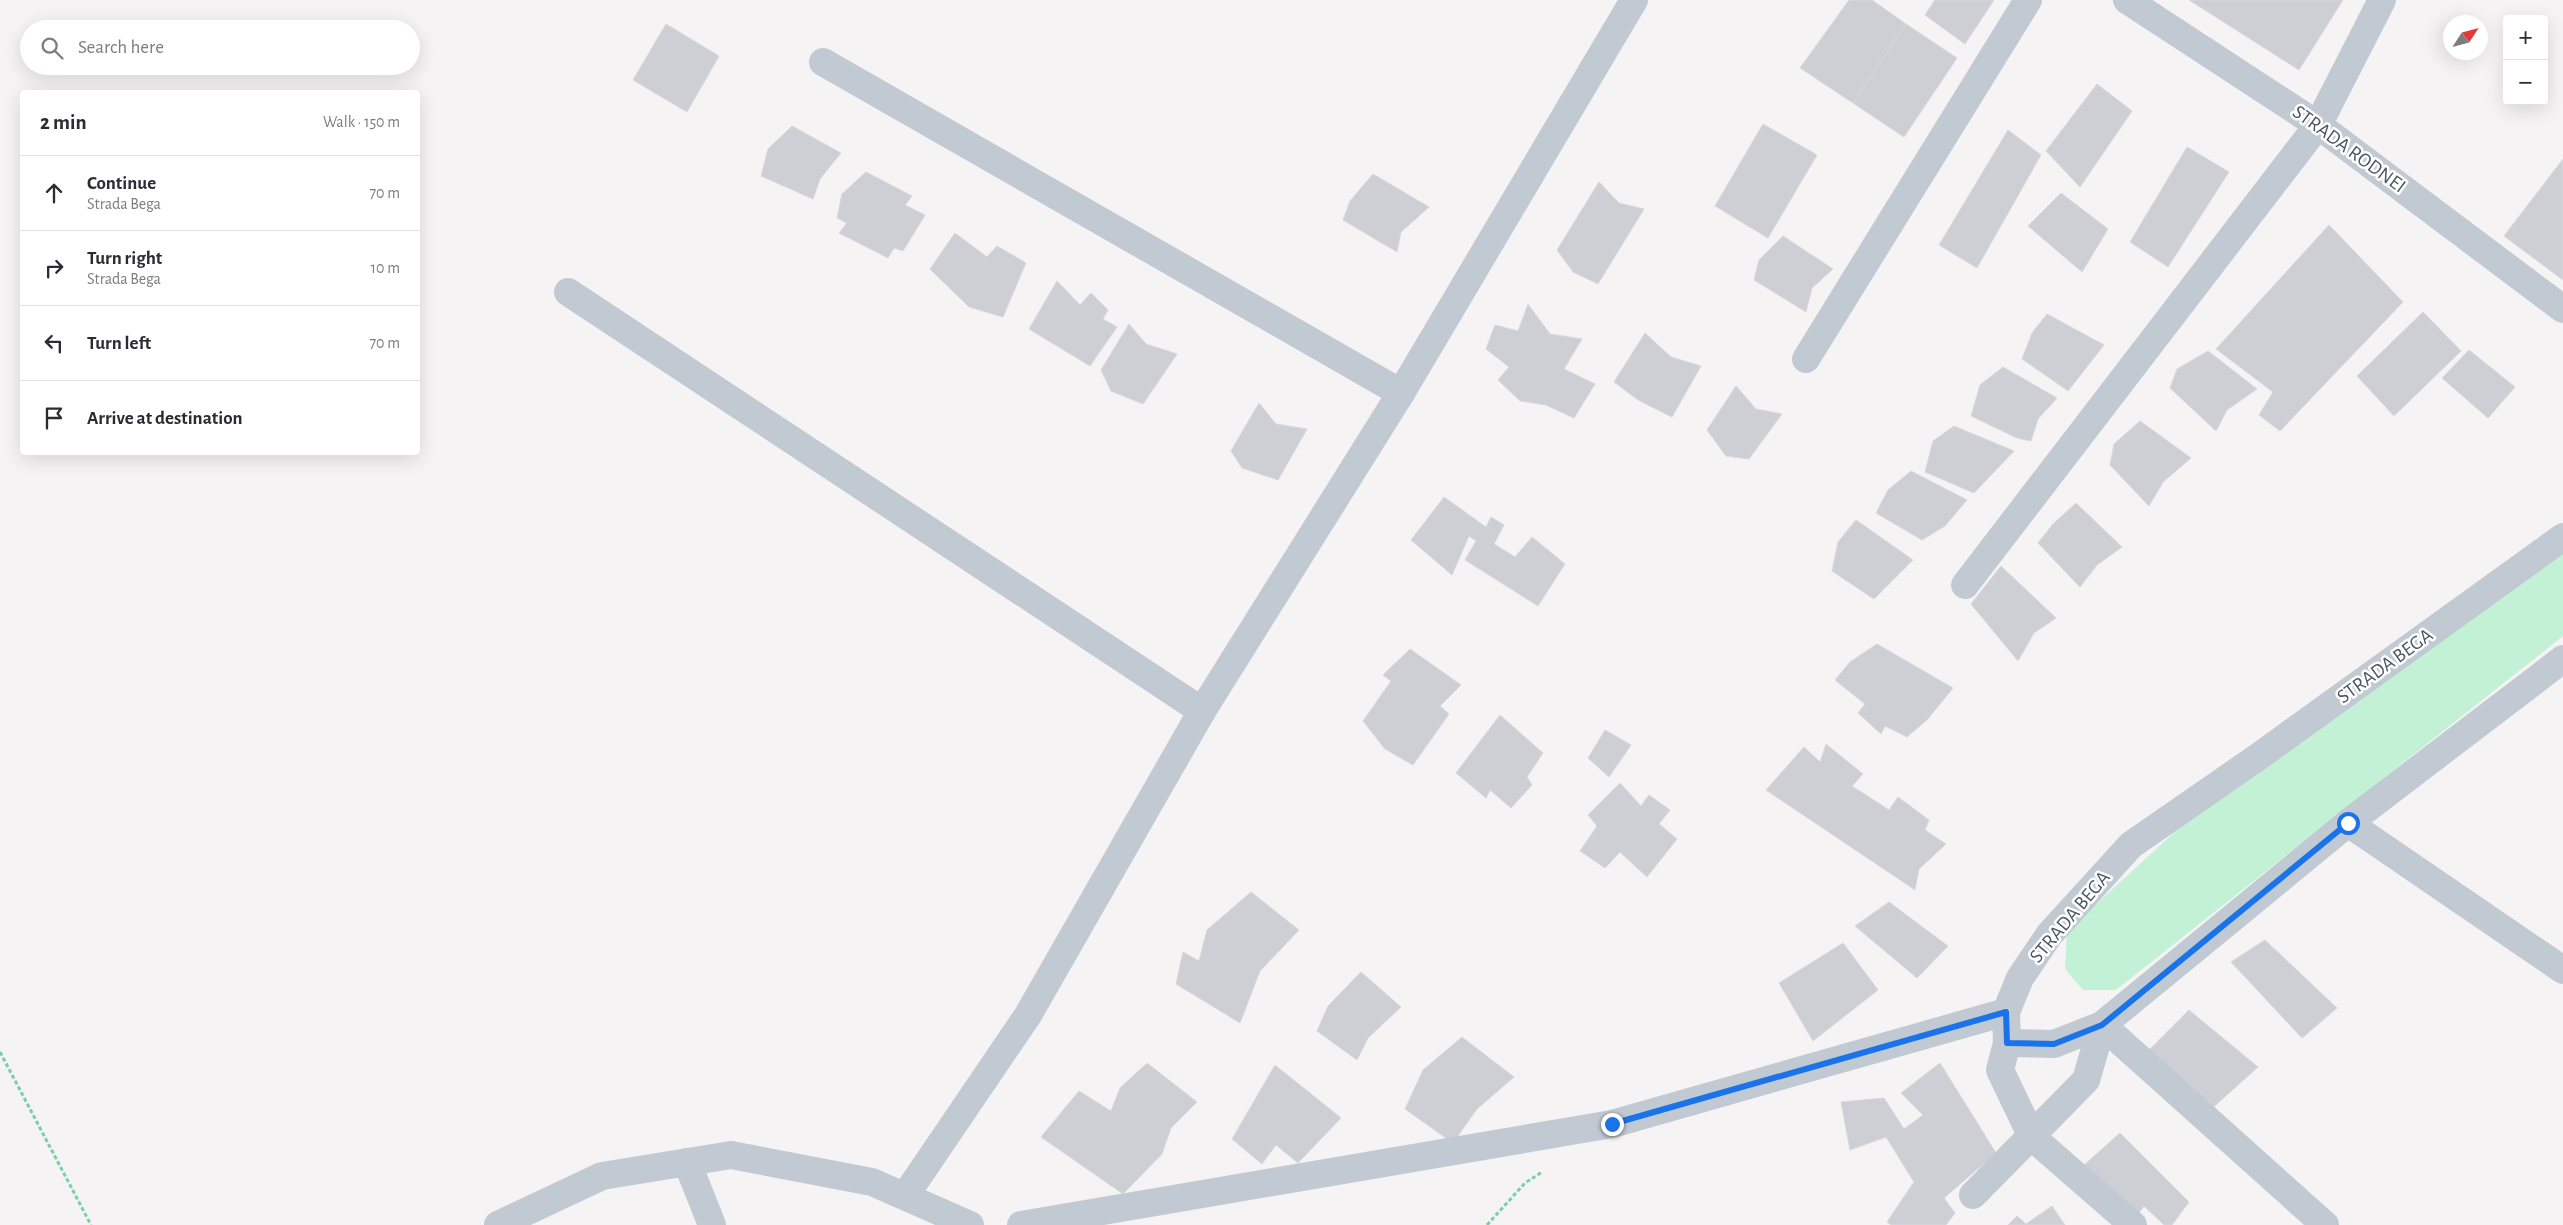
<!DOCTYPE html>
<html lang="en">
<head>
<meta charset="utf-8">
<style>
	body { margin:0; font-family:"Alegreya Sans",sans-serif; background:#f2f2f3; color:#2b2b33 }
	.controls { position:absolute; right:15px; top:15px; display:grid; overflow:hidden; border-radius:5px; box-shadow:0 5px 20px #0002 }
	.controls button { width:45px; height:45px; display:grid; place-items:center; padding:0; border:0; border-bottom:1px solid #e1e1e2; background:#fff; color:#2b2b33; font:25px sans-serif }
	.compass { position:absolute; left:2443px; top:15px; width:45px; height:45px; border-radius:50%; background:#fff; box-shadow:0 5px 20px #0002; rotate:54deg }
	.stop { position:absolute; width:15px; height:15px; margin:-11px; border:4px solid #1a73e8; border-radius:50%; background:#fff }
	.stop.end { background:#1a73e8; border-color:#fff; box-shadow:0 1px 5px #0008 }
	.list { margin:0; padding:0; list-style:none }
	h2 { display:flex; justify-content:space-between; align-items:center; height:65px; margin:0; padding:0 20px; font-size:21px }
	h2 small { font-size:16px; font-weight:400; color:#7c7c81 }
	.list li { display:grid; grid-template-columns:32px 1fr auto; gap:15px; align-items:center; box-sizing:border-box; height:75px; padding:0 20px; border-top:1px solid #e1e1e2 }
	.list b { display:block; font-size:19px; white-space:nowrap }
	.list p { margin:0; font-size:16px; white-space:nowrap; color:#7c7c81 }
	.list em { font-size:16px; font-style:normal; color:#7c7c81 }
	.icon { flex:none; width:28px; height:28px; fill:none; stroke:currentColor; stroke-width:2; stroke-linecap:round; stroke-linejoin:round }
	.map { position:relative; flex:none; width:2563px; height:1225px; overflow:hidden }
	.search { position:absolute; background:#fff; box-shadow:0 5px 20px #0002; left:20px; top:20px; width:400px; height:55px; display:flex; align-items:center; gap:12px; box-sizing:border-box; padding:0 18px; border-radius:28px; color:#7c7c81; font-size:19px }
	.panel { position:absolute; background:#fff; box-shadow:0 5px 20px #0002; left:20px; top:90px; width:400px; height:365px; border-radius:5px }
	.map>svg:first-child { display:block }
</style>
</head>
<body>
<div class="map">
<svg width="2563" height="1225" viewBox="0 0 2563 1225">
	<rect width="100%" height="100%" fill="#f5f3f3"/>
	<path fill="#c3f1d5" d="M2563 553V636L2116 990H2083L2065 969 2067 931 2192 816Z"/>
	<g fill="#cdcfd5" stroke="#d7d9de">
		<path d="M1849 0H1872L1906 24 1853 103 1800 68Z"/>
		<path d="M1935 0H1994L1965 44 1925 15Z"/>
		<path d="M2189 0H2343L2299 70Z"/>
		<path d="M666 24 719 56 687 112 633 80Z"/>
		<path d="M1906 24 1957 58 1904 137 1853 103Z"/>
		<path d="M2097 84 2132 111 2080 187 2046 151Z"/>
		<path d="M1763 124 1817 155 1768 238 1715 206Z"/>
		<path d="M792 126 841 153 820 179 813 199 761 176 768 149Z"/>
		<path d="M2008 130 2041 155 1977 268 1939 245Z"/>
		<path d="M2187 147 2229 172 2168 267 2130 242Z"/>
		<path d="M2563 159V280L2504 236Z"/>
		<path d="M866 172 912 196 905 205 925 215 903 251 894 248 888 258 839 233 847 223 837 218 842 194Z"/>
		<path d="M1373 174 1429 207 1401 232 1397 252 1343 220 1350 201Z"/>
		<path d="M1599 182 1619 203 1644 209 1598 284 1573 272 1557 250Z"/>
		<path d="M2061 193 2108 229 2082 272 2028 226Z"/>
		<path d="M2329 225 2403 302 2280 431 2259 415 2273 392 2216 349Z"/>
		<path d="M955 233 987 257 997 246 1026 263 1003 317 969 307 930 269Z"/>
		<path d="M1783 236 1833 269 1812 288 1806 312 1754 280 1759 260Z"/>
		<path d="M1057 281 1080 305 1091 293 1108 310 1103 319 1117 327 1090 366 1029 329Z"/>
		<path d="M1528 304 1550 334 1582 339 1564 369 1595 384 1574 418 1546 405 1520 401 1498 380 1509 367 1486 349 1495 325 1518 331Z"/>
		<path d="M2423 312 2461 351 2394 416 2357 376Z"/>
		<path d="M2047 314 2104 345 2068 391 2022 359 2032 333Z"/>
		<path d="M1129 324 1146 344 1177 354 1143 404 1111 391 1101 370Z"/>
		<path d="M1645 333 1671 357 1701 366 1672 417 1638 400 1614 382Z"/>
		<path d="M2469 350 2515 387 2488 418 2442 378Z"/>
		<path d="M2208 351 2257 389 2227 410 2216 431 2170 388 2177 369Z"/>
		<path d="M2003 367 2057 398 2038 419 2031 441 2017 438 1971 416 1980 385Z"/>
		<path d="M1736 386 1756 409 1782 414 1749 459 1726 456 1707 430Z"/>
		<path d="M1259 403 1276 424 1307 429 1278 480 1242 468 1231 451Z"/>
		<path d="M2140 421 2191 458 2163 482 2149 506 2110 465 2114 444Z"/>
		<path d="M1954 426 2014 451 1974 493 1925 472 1933 441Z"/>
		<path d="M1911 471 1967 500 1945 526 1922 540 1876 513 1888 490Z"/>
		<path d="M1444 497 1486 527 1491 517 1504 525 1494 544 1515 557 1532 537 1565 564 1538 606 1465 560 1476 541 1469 536 1452 575 1411 540Z"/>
		<path d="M2076 503 2122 547 2097 565 2080 587 2038 543 2053 524Z"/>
		<path d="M1856 520 1913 560 1874 599 1832 571 1838 542Z"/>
		<path d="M2001 566 2056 618 2034 633 2018 661 1971 604Z"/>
		<path d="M1877 644 1953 688 1927 720 1907 737 1885 726 1881 734 1858 713 1865 704 1835 680 1850 662Z"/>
		<path d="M1410 649 1461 685 1440 706 1449 714 1413 765 1385 749 1363 721 1391 681 1383 675Z"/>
		<path d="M1500 715 1543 753 1527 777 1532 785 1511 808 1490 790 1486 798 1456 773Z"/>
		<path d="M1605 730 1631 745 1609 777 1588 758Z"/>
		<path d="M1826 744 1863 774 1852 786 1889 810 1898 797 1929 820 1925 830 1946 844 1919 869 1915 890 1766 790 1804 747 1820 762Z"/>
		<path d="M1620 783 1641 806 1649 795 1670 810 1659 824 1677 839 1647 877 1620 852 1605 868 1580 851 1597 826 1588 815Z"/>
		<path d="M1251 892 1299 930 1260 971 1240 1023 1176 984 1183 952 1199 961 1207 930Z"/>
		<path d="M1889 902 1948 946 1917 978 1855 926Z"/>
		<path d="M2265 940 2337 1008 2302 1038 2231 962Z"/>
		<path d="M1843 943 1878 990 1813 1041 1779 983Z"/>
		<path d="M1361 972 1401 1007 1368 1038 1357 1060 1317 1031 1328 1006Z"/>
		<path d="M2189 1010 2258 1067 2208 1112 2145 1054Z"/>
		<path d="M1462 1037 1514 1077 1477 1109 1453 1143 1405 1109 1423 1070Z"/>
		<path d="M1147 1063 1197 1102 1171 1128 1162 1154 1123 1194 1041 1137 1079 1091 1111 1111 1120 1088Z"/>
		<path d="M1940 1063 1996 1153 1944 1198 1955 1213 1946 1225H1891L1887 1222 1914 1182 1886 1137 1850 1150 1841 1102 1884 1098 1904 1129 1923 1115 1901 1093Z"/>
		<path d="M1275 1065 1341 1118 1298 1163 1276 1145 1262 1164 1232 1139Z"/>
		<path d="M2120 1133 2189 1202 2172 1225H2164L2144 1206 2136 1217 2084 1165Z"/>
		<path d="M2052 1206 2065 1225H2008L2017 1216 2026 1224Z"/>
	</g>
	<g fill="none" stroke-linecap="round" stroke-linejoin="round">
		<g stroke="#7ad0a6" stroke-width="3" stroke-dasharray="4 2.5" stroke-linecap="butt">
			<path d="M0 1052 91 1225"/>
			<path d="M1487 1225 1525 1183 1542 1172"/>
		</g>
		<g stroke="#c1cad2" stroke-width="28">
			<path d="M2127 0 2318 125 2563 309"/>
			<path d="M823 62 1401 393"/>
			<path d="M568 292 1202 711"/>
			<path d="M1806 359 2028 0"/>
			<path d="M2563 537 2258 757 2131 845 2049 935 2020 978 2006 1012 2007 1043 2054 1044 2102 1025 2348 823 2563 659"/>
			<path d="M1965 585 2318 125 2382 0"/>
			<path d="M2348 823 2563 970"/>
			<path d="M2007 1043 2000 1070 2032 1137 2133 1225"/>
			<path d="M687 1162 712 1225"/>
			<path d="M1973 1195 2086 1080 2102 1025 2325 1225"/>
			<path d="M905 1196 1028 1015 1202 711 1401 393 1634 0"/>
			<path d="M498 1225 602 1176 731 1155 872 1182 970 1225"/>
			<path d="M1021 1225 1612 1124 2006 1012"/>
		</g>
	</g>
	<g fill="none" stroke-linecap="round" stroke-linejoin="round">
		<path stroke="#1a73e8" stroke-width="6" d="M1612 1124 2006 1012 2007 1043 2054 1044 2102 1025 2348 823"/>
	</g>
	<g text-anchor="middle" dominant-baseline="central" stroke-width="5" stroke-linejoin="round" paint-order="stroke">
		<g font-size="20" fill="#4a5661" stroke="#fff">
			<text transform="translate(2349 149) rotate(36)">STRADA RODNEI</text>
			<text transform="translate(2385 666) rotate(-36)">STRADA BEGA</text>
			<text transform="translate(2070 917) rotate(-50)">STRADA BEGA</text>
		</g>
	</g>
</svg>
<div class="controls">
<button>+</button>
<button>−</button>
</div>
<svg class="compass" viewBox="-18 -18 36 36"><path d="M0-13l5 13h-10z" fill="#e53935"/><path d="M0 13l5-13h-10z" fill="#7c7c81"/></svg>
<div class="stop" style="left:2348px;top:823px"></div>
<div class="stop end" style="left:1612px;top:1124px"></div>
<div class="search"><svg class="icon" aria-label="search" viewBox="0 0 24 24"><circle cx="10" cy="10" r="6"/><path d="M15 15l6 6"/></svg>Search here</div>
<section class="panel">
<h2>2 min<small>Walk · 150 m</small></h2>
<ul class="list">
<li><svg class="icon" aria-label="ahead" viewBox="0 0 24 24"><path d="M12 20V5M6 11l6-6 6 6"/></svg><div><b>Continue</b><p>Strada Bega</p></div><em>70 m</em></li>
<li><svg class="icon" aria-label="right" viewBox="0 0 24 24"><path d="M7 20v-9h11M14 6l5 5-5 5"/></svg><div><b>Turn right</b><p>Strada Bega</p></div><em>10 m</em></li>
<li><svg class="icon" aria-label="left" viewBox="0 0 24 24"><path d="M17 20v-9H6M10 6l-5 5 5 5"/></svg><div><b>Turn left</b></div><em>70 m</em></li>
<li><svg class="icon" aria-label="arrive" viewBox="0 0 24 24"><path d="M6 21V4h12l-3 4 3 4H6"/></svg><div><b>Arrive at destination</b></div></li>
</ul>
</section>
</div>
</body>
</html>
